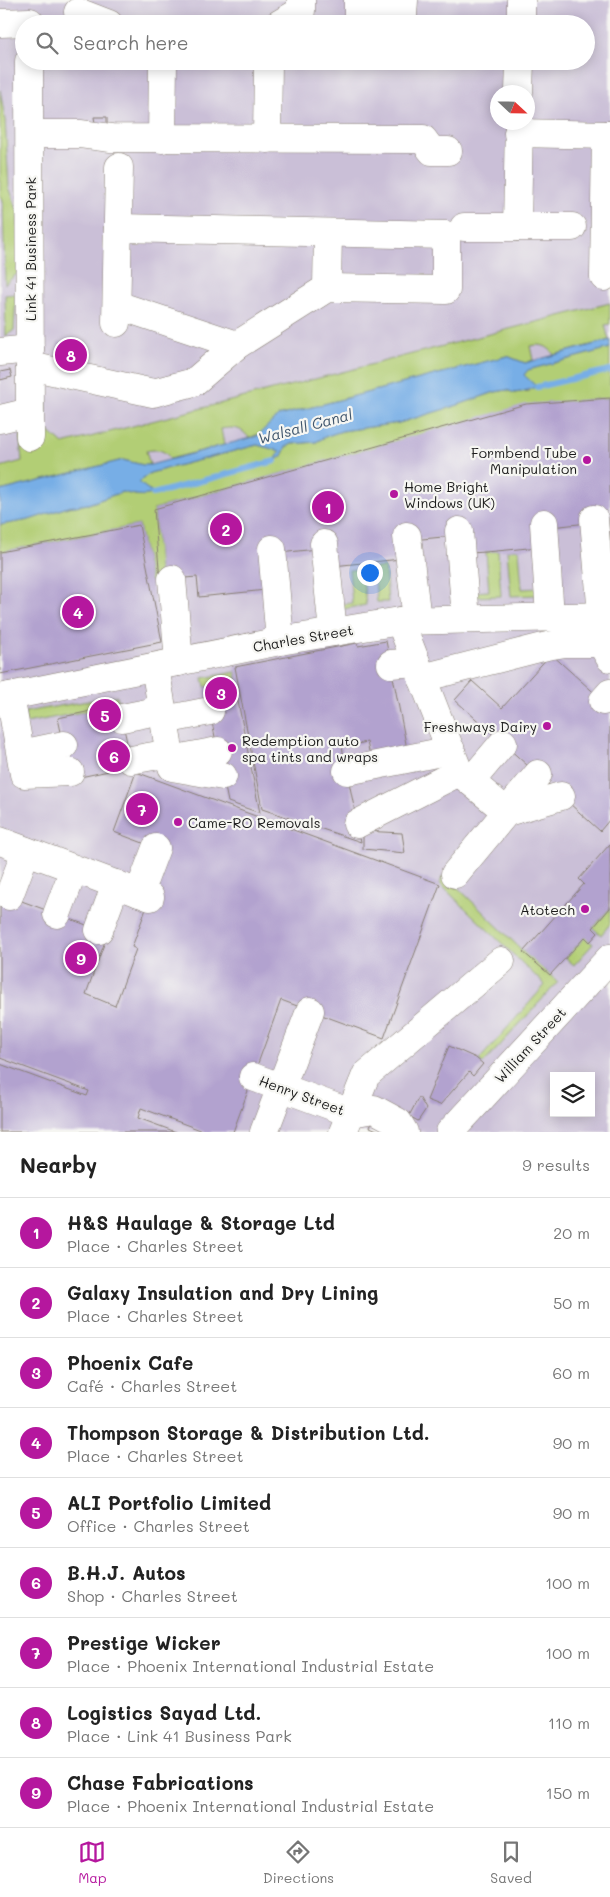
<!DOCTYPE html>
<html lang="en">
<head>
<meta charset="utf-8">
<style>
	body { margin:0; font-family:Mali,sans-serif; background:#f2f2f2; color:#222 }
	.controls { position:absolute; right:15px; bottom:15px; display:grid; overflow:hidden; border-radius:0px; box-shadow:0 2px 12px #0003 }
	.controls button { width:45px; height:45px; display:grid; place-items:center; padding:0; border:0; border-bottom:1px solid #e0e0e0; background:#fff; color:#222; font:25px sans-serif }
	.compass { position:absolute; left:490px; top:85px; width:45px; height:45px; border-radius:50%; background:#fff; box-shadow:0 2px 12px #0003; rotate:112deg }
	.you { position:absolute; left:369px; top:572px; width:18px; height:18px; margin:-12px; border:4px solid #fff; border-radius:50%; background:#1a73e8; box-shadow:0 0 0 8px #1a73e833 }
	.badge { display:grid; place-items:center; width:32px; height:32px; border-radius:50%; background:#b5179e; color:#fff; font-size:16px; font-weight:700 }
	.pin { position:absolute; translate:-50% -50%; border:2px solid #fff; box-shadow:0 1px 5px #0006 }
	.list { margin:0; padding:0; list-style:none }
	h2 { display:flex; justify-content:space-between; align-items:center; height:65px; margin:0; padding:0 20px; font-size:21px }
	h2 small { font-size:16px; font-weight:400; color:#767676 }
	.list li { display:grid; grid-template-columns:32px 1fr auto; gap:15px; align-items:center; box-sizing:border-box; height:70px; padding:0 20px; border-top:1px solid #e0e0e0 }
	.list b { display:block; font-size:19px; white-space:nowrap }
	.list p { margin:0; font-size:16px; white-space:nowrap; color:#767676 }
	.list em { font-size:16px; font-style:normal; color:#767676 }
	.icon { flex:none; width:28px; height:28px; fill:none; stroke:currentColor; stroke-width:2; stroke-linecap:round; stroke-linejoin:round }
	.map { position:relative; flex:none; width:610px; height:1132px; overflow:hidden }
	.search { position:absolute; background:#fff; box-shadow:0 2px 12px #0003; left:15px; right:15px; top:15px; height:55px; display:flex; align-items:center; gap:12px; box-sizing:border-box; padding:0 18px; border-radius:28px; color:#767676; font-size:19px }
	.sheet { height:695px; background:#fff }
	nav { display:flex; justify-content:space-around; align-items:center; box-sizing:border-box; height:70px; border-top:1px solid #e0e0e0; background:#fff; font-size:14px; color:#767676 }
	nav a { display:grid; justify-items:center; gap:2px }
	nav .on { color:#b5179e }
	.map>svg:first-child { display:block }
</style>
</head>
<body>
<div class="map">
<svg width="610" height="1132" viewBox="0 0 610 1132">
	<rect width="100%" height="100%" fill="#f6f6f2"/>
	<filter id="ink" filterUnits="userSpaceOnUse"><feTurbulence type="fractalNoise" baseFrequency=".02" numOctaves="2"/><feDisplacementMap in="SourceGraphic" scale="10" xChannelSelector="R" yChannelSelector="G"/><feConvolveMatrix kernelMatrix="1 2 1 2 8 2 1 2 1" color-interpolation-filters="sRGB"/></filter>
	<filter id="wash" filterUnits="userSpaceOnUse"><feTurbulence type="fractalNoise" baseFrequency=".0096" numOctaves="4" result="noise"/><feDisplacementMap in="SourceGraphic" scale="20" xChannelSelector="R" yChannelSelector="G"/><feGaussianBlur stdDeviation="1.12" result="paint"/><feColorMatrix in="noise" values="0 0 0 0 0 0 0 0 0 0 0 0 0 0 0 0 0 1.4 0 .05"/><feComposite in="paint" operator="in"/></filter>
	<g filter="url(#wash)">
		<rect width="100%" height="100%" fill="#f5e2cd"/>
		<path fill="#cabfd7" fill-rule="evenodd" d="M0 0H610V1132H0ZM24 24H586V61H24ZM498 92H528V122H498ZM554 1076H591V1113H554Z"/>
		<g fill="#b2ce74" stroke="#677548">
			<path d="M0 90 5 119 9 187 18 212V273L5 284 3 200 0 194Z"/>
			<path d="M16 294 14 330 6 336 5 295Z"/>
			<path d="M610 303V324L605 325 609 340 554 355C548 345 541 344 530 346L533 360 525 363 507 356 278 416 261 433 249 438C241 427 233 427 221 429L224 445 170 459C165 449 157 449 146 451L150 465H143L123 460 0 491V467L22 461 20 439 40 381 47 379 46 429 63 444Z"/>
			<path d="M610 348V398L526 405 154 509 160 580 150 581 139 525 0 552V525L29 520 68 507 89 504 122 492C134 495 140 497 153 493L138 482 150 473 257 445 281 451 276 460 282 456 286 447 292 444 316 442 327 436 342 431 399 423 458 405 495 392 507 390 514 393 530 391 524 375 527 370Z"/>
			<path d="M519 549 522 589 538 588 539 595 511 596 507 550Z"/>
			<path d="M498 551 501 596 473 597V592L489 591 486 552Z"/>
			<path d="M385 567 388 602H377L374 568Z"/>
			<path d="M362 569 366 605 338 610 337 605 352 603 349 570Z"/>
			<path d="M236 672 237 680 205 687 203 678Z"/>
			<path d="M117 696 119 705 26 723 25 712Z"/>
			<path d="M442 877 450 880 523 951 558 982 483 1064 479 1060 545 985 440 884Z"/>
			<path d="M610 908V924L601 935 593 928Z"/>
			<path d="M585 937 593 944 574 965 566 958Z"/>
		</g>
		<path fill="#77aee6" stroke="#4a6581" d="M610 340V348L528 370 524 375 537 387 521 392 514 393 507 390 495 392 458 405 399 423 342 431 327 436 316 442 292 444 286 447 282 456 275 461 280 451 257 445 150 473 139 482 153 494C141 497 134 495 122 492L88 504 68 507 29 520 0 525V491L123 460 143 465H150L257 436 278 416 507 356 525 363Z"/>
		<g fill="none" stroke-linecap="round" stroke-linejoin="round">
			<g stroke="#77aee6" stroke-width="6">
				<path d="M537 387 610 370"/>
				<path d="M153 494 275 461"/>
			</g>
		</g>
		<g id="blocks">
			<g fill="#b2a2cf">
				<path d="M94 117H107V130L95 123Z"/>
				<path d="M58 342 79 343 78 352H85V366L57 365Z"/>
				<path d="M10 370 12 377 0 380V372Z"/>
				<path d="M610 398V562L588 523 551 527 539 547 486 552 470 553 453 536 412 540 401 559 333 566 317 549 279 553 266 590 199 597 197 577 160 580 154 509 526 404Z"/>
				<path d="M139 525 162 642 0 674V552Z"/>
				<path d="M386 641 407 749 370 756 367 742 342 747 361 842 262 809 235 667 357 643 358 646Z"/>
				<path d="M551 654 610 707V819L600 831 455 700 472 681 502 708Z"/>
				<path d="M234 681 260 813 228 802 205 687Z"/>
				<path d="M119 705 132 766 71 779 58 718Z"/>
				<path d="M136 772 440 884 384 1038 281 1000 233 1132H206L141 1108 138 1118 176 1132H0V1064L87 1096 89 1091 0 1058V893L108 933 86 994 115 1006 136 949 132 947 167 852 114 832Z"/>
				<path d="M363 831 402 833 405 853 363 849Z"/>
				<path d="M610 844V908L593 928 598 933 590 942 585 937 550 975 523 952 584 884 579 879Z"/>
				<path d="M449 1046 476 1058 483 1064 473 1076 469 1072 440 1105 427 1100Z"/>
				<path d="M419 1097 426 1109 418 1121 409 1116Z"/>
				<path d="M374 1119 394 1132H375L377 1130 370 1127Z"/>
			</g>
		</g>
	</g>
	<g filter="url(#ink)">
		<use href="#blocks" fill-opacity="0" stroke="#887f74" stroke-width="1"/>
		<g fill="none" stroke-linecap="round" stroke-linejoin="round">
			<defs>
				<g id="minor">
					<path d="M358 0V15H403L404 0"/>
					<path d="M78 12 109 24"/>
					<path d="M0 23 30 22"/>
					<path d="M279 24 301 11V0"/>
					<path d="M521 24V0"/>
					<path d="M29 61 30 437"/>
					<path d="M519 92 520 61"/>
					<path d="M518 133 610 135"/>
					<path d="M30 134H80L111 138 423 139 432 151H448"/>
					<path d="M162 139 163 61"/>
					<path d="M267 139 268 61"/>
					<path d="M464 227H572"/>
					<path d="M517 227 519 122"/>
					<path d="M118 228 446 235V290L327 288 237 345"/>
					<path d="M604 277 606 135"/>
					<path d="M327 288 328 233"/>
					<path d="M116 323 119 167"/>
					<path d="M0 352 30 349"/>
					<path d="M30 366 153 393 194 382 237 345 117 305"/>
					<path d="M0 419 29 412"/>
					<path d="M594 519 602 616V634"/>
					<path d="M544 523 550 617"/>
					<path d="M459 531 466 619"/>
					<path d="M407 536 417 620"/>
					<path d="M324 544 333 632"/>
					<path d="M272 549 280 641"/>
					<path d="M172 579 179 662"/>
					<path d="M400 621 459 772 507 812 561 796"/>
					<path d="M391 664 416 662"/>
					<path d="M155 667 172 767 223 776"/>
					<path d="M422 678 547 646 565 643H601L610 658"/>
					<path d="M10 696 24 774 70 772"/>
					<path d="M0 698 280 641 400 621 610 616"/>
					<path d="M603 701 610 693"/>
					<path d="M122 718 162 710"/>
					<path d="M164 720 210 711"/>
					<path d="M21 754 64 745"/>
					<path d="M131 760 170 753"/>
					<path d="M171 760 218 751"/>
					<path d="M347 771 451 750"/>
					<path d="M471 781 503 743"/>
					<path d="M357 824 459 772"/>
					<path d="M0 841 150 897"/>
					<path d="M455 874 538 774"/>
					<path d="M139 893 156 848"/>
					<path d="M9 896 26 851"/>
					<path d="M57 914 74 869"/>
					<path d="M99 930 116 884"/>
					<path d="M253 1077 351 1113 374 1109 398 1122 404 1132"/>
					<path d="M264 1132 310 1011"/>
					<path d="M343 1132 366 1075 501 961"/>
					<path d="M450 1132 610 958"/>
				</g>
			</defs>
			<use href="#minor" stroke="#887f74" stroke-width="29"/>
			<use href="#minor" stroke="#fff" stroke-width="28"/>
		</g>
	</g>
	<g fill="#b5179e" stroke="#f6f6f2" stroke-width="2">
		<circle cx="587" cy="460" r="5"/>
		<circle cx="394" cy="494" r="5"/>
		<circle cx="547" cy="726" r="5"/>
		<circle cx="232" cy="748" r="5"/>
		<circle cx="178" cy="822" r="5"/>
		<circle cx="585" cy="909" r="5"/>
	</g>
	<g text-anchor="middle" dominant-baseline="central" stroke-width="4.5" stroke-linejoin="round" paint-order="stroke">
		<g font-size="14" fill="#1c1c1c" stroke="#f6f6f2">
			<text transform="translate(30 249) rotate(-90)">Link 41 Business Park</text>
			<text transform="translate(303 638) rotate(-10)">Charles Street</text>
			<text transform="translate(530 1045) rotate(-47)">William Street</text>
			<text transform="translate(302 1095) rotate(20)">Henry Street</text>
		</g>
		<g font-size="14" fill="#1c1c1c" stroke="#f6f6f2" text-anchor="end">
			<text x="577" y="452">Formbend Tube<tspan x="577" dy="16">Manipulation</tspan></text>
			<text x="404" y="486" text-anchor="start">Home Bright<tspan x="404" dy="16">Windows (UK)</tspan></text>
			<text x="537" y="726">Freshways Dairy</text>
			<text x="242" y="740" text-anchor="start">Redemption auto<tspan x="242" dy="16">spa tints and wraps</tspan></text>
			<text x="188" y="822" text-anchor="start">Came-RO Removals</text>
			<text x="575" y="909">Atotech</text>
		</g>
		<g font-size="15" font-style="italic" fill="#40566d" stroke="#f6f6f2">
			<text transform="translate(305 426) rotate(-15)">Walsall Canal</text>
		</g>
	</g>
</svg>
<div class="controls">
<button><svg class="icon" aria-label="layers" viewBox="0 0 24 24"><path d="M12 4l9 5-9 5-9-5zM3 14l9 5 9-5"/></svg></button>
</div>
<svg class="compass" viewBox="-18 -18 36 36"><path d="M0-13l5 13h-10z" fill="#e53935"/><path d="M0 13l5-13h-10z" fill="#767676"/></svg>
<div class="you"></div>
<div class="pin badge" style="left:328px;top:507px">1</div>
<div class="pin badge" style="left:226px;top:529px">2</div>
<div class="pin badge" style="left:221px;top:693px">3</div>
<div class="pin badge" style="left:78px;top:612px">4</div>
<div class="pin badge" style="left:105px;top:715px">5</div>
<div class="pin badge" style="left:114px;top:756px">6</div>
<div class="pin badge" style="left:142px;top:809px">7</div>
<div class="pin badge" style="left:71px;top:355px">8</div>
<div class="pin badge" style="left:81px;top:958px">9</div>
<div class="search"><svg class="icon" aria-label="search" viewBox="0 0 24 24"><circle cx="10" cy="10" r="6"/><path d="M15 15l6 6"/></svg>Search here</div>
</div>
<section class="sheet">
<h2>Nearby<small>9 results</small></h2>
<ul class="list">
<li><span class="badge">1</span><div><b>H&amp;S Haulage &amp; Storage Ltd</b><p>Place · Charles Street</p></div><em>20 m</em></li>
<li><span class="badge">2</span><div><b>Galaxy Insulation and Dry Lining</b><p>Place · Charles Street</p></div><em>50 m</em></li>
<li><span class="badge">3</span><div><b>Phoenix Cafe</b><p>Café · Charles Street</p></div><em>60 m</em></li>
<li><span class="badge">4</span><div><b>Thompson Storage &amp; Distribution Ltd.</b><p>Place · Charles Street</p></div><em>90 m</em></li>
<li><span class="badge">5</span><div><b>ALI Portfolio Limited</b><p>Office · Charles Street</p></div><em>90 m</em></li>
<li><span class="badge">6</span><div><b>B.H.J. Autos</b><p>Shop · Charles Street</p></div><em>100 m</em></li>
<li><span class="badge">7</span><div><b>Prestige Wicker</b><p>Place · Phoenix International Industrial Estate</p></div><em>100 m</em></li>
<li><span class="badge">8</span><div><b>Logistics Sayad Ltd.</b><p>Place · Link 41 Business Park</p></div><em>110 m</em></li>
<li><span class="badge">9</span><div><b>Chase Fabrications</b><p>Place · Phoenix International Industrial Estate</p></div><em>150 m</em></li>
</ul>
</section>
<nav>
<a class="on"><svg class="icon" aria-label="map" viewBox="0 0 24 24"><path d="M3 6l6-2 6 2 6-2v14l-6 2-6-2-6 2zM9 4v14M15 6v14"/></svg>Map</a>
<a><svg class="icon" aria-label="directions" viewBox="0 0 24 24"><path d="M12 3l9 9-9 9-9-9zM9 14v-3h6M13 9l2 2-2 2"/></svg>Directions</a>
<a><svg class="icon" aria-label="saved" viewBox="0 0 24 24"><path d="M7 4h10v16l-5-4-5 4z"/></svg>Saved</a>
</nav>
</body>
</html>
